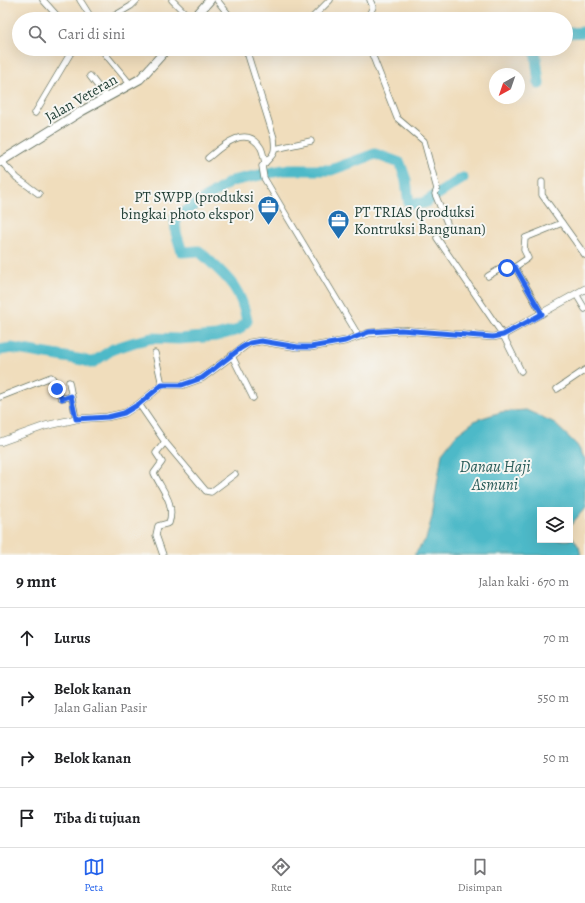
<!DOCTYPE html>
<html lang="id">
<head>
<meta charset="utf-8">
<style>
	body { margin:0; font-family:Alegreya,serif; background:#f2f2f2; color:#202124 }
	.controls { position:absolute; right:12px; bottom:12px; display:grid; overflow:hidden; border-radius:0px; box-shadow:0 4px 16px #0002 }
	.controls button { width:36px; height:36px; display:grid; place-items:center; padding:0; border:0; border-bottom:1px solid #e0e0e0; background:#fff; color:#202124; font:20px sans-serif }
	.compass { position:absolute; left:489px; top:68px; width:36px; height:36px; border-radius:50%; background:#fff; box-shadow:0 4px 16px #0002; rotate:220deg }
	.stop { position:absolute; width:12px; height:12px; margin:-9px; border:3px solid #2563eb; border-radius:50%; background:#fff }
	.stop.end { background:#2563eb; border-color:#fff; box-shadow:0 1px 4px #0008 }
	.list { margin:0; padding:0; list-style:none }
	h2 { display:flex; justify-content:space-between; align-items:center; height:52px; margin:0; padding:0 16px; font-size:17px }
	h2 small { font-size:13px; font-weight:400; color:#757577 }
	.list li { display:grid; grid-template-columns:26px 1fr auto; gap:12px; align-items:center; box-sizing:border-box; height:60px; padding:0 16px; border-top:1px solid #e0e0e0 }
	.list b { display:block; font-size:15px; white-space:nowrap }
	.list p { margin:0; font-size:13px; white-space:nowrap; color:#757577 }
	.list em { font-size:13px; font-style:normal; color:#757577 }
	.icon { flex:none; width:22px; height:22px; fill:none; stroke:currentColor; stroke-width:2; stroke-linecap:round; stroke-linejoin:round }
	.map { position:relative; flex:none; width:585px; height:555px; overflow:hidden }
	.search { position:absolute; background:#fff; box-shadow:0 4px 16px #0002; left:12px; right:12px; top:12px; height:44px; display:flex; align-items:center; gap:10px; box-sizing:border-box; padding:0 14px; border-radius:22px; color:#757577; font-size:15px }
	.sheet { height:292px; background:#fff }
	nav { display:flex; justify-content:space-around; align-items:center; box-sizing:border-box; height:56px; border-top:1px solid #e0e0e0; background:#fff; font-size:11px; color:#757577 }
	nav a { display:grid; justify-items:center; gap:2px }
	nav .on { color:#2563eb }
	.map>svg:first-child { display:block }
</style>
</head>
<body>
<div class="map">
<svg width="585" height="555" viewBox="0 0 585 555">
	<rect width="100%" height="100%" fill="#f6f6f2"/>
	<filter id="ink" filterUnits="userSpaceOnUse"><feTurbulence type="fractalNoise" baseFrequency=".025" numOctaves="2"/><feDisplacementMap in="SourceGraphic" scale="8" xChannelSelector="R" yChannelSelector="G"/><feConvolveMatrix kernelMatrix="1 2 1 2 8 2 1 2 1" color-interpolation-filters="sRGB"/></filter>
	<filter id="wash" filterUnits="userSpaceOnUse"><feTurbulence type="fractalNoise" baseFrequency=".012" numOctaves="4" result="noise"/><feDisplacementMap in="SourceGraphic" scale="16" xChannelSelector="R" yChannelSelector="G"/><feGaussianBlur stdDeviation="0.9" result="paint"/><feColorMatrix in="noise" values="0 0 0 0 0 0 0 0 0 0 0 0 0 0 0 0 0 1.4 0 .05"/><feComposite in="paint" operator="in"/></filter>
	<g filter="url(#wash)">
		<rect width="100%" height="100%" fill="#f0ddbc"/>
		<path fill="#4db9c8" stroke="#367b7e" d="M526 410 553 422 577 445 585 459V508L570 526V510H540V540H570V533L579 547 581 555H414L426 539 432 517 442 453 456 435 476 420 501 412Z"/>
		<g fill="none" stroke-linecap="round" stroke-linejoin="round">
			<g stroke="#4db9c8" stroke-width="11">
				<path d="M566 33 585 32"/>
				<path d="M535 49 539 84"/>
				<path d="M0 350 11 348 83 360 92 363 113 349 135 342 152 338 179 339 216 336 238 330 247 321C240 284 225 276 199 251L182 252 176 233 175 218 232 181 283 170H331L375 154 400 163 406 180 409 204 424 203 463 178"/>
			</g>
		</g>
	</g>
	<g filter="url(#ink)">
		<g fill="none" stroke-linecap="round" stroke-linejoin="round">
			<defs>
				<g id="minor">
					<path d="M43 0 60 19"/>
					<path d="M80 0 92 19"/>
					<path d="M172 0 191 19"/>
					<path d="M217 0 232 19"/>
					<path d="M109 19 131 6 137 0"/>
					<path d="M311 19 330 0"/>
					<path d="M367 19 373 7 370 0"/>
					<path d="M101 49 131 85"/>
					<path d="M246 49 274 138C276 156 273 154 262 166L264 178 358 335"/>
					<path d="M370 49 397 118 424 141 437 189 435 194 447 223"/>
					<path d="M90 76 107 98"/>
					<path d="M35 113 73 49"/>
					<path d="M275 149 311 141"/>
					<path d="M208 158C221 147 246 123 261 148 263 152 264 158 265 163"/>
					<path d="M1 161 17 178 39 194"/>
					<path d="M542 182V195L585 255"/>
					<path d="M437 238 503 335 521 371"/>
					<path d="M488 276 505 266 510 272 515 267"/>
					<path d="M576 294 585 309"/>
					<path d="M542 314 515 267 528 258 524 250 525 238 562 223"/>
					<path d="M155 353 162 385"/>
					<path d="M232 356 253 398"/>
					<path d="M69 382 76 419"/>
					<path d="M557 389 585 370"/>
					<path d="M0 397 51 377 53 379 61 398 71 397"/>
					<path d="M139 404 165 442 206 491 211 492 235 474"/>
					<path d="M163 555 156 535 158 526 169 523C176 503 161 489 154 473L162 462 156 453 165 442"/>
				</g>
				<path id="tertiary" d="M0 442 45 426 76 419 107 417 125 413 139 404 162 385H182L202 378 249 343 261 341 297 347H311L345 341 369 333 401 330 493 337 503 335 585 289"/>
				<g id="secondary">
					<path d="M193 19 210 0"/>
					<path d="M0 162 82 111 140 79 167 49"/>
				</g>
			</defs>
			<use href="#minor" stroke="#687564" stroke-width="7"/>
			<use href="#tertiary" stroke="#687564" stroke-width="8"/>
			<use href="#secondary" stroke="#687564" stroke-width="10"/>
			<use href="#minor" stroke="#fff" stroke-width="5.5"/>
			<use href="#tertiary" stroke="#fff" stroke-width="7"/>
			<use href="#secondary" stroke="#fff" stroke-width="8"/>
		</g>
	</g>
	<g fill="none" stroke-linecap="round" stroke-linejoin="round" filter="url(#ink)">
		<path stroke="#2563eb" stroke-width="5" d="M57 389 62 399 71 396 76 419 108 417 124 413 139 404 162 385H182L202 378 241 348 250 343 261 341 298 347H311L345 341 369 332 401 330 493 337 503 335 542 314 515 267 510 272 507 268"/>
	</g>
	<defs>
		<symbol id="office-pin" viewBox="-11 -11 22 30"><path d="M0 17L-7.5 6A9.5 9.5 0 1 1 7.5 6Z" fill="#1f6fb2" stroke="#f6f6f2"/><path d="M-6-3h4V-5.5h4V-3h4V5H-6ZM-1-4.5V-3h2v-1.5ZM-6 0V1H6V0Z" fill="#fff"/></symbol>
	</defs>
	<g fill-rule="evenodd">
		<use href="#office-pin" x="256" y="194" width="25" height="34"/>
		<use href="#office-pin" x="326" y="208" width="25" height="34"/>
	</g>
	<g text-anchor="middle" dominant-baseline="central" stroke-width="4" stroke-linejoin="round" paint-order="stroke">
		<g font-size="15" fill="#1f3d34" stroke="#f6f6f2">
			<text transform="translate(81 98) rotate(-30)">Jalan Veteran</text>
		</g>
		<g font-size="15" fill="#1f3d34" stroke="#f6f6f2" text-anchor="end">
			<text x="254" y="197">PT SWPP (produksi<tspan x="254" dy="17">bingkai photo ekspor)</tspan></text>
			<text x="354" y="212" text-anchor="start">PT TRIAS (produksi<tspan x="354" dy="17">Kontruksi Bangunan)</tspan></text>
		</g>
		<g font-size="16" font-style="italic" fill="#2a5c59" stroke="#f6f6f2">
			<text x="495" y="467">Danau Haji<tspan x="495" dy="18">Asmuni</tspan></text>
		</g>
	</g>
</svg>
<div class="controls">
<button><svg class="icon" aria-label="layers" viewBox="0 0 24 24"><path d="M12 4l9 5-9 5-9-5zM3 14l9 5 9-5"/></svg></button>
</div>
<svg class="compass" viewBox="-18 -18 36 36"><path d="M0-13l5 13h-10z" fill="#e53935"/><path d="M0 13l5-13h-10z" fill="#757577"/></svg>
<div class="stop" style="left:507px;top:268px"></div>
<div class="stop end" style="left:57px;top:389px"></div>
<div class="search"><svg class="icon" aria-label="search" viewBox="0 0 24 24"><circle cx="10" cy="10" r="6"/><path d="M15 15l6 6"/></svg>Cari di sini</div>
</div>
<section class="sheet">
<h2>9 mnt<small>Jalan kaki · 670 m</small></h2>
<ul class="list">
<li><svg class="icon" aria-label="ahead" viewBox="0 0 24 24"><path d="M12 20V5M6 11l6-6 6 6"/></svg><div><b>Lurus</b></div><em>70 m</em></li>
<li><svg class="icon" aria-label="right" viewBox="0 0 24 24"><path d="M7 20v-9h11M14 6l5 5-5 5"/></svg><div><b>Belok kanan</b><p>Jalan Galian Pasir</p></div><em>550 m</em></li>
<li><svg class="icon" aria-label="right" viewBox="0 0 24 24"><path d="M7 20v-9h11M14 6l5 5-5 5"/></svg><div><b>Belok kanan</b></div><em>50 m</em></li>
<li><svg class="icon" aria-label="arrive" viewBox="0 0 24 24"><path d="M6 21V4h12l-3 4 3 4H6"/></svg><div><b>Tiba di tujuan</b></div></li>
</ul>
</section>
<nav>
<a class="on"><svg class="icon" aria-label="map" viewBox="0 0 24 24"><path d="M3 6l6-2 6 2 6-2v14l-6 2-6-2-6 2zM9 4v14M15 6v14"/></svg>Peta</a>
<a><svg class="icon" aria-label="directions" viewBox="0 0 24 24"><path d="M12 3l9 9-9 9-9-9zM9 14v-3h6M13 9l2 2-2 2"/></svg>Rute</a>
<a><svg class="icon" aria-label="saved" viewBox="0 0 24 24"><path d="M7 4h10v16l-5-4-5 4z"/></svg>Disimpan</a>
</nav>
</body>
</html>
